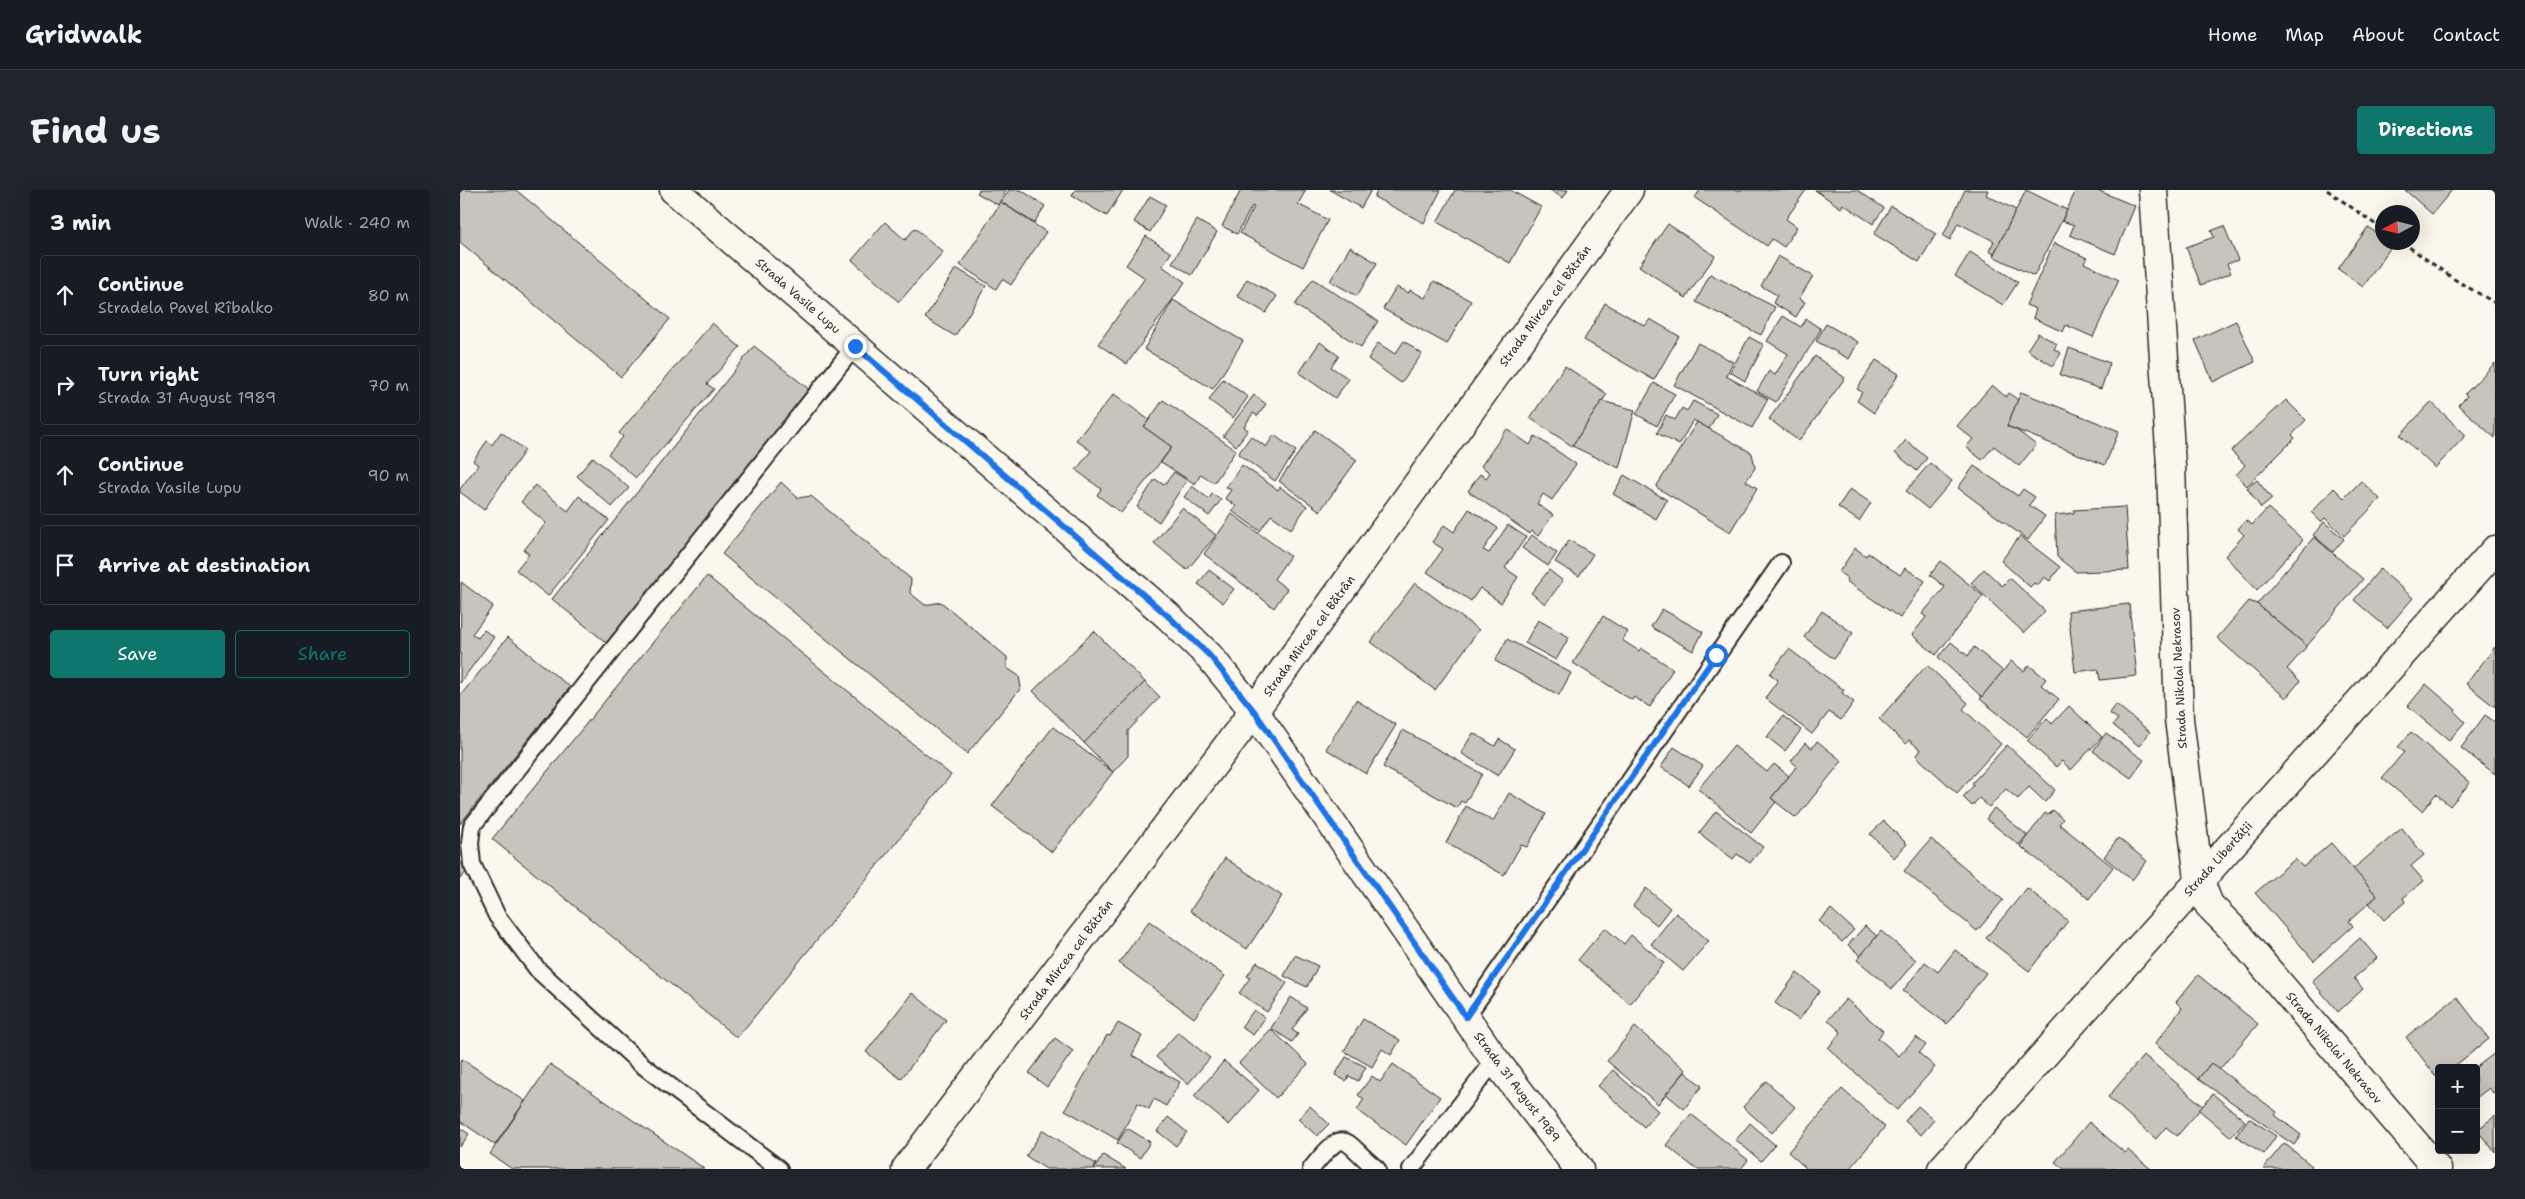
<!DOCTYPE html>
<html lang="en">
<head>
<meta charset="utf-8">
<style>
	body { margin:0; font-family:"Shantell Sans",sans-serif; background:#20242c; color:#f1f3f6 }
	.controls { position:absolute; right:15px; bottom:15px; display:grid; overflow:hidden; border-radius:5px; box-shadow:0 5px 20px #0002 }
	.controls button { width:45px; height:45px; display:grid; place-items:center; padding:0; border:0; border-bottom:1px solid #363941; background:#171b24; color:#f1f3f6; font:25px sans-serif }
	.compass { position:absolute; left:1915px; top:15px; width:45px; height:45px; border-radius:50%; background:#171b24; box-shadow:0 5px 20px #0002; rotate:263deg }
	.stop { position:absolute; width:15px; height:15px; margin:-11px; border:4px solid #1a73e8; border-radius:50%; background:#fff }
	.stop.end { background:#1a73e8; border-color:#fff; box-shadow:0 1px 5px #0008 }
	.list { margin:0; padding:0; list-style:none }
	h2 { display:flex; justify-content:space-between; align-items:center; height:65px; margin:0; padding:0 20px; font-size:21px }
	h2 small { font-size:16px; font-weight:400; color:#9ea1a6 }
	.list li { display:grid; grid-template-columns:32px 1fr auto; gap:15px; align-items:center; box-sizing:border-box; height:80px; margin:0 10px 10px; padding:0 10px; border:1px solid #363941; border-radius:5px }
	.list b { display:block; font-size:19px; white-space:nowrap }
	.list p { margin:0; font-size:16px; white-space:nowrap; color:#9ea1a6 }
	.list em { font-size:16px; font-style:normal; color:#9ea1a6 }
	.actions { display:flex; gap:10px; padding:15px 20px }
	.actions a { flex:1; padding:11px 0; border:1px solid #0f766e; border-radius:5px; text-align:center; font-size:18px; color:#0f766e }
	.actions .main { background:#0f766e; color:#fff }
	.icon { flex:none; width:28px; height:28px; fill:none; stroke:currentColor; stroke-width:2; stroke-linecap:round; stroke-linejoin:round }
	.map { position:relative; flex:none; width:2035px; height:979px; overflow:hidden; border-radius:5px }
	header { display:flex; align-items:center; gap:30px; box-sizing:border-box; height:70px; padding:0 25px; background:#171b24; border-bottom:1px solid #363941 }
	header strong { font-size:24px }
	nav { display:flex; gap:28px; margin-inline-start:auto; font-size:18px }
	.intro { display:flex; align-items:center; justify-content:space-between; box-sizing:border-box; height:120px; padding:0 30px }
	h1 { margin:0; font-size:35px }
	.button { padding:12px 22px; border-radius:5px; background:#0f766e; color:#fff; font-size:18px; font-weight:700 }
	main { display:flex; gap:30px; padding:0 30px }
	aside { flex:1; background:#171b24; border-radius:5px; box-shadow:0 5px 20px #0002 }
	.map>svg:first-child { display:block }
</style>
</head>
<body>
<header>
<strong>Gridwalk</strong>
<nav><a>Home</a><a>Map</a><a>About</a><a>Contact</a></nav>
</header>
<div class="intro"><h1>Find us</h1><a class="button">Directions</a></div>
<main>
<aside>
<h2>3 min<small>Walk · 240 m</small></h2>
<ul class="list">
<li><svg class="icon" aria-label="ahead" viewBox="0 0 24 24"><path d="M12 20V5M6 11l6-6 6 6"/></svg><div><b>Continue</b><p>Stradela Pavel Rîbalko</p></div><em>80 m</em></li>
<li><svg class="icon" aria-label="right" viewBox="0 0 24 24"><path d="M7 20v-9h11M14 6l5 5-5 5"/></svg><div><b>Turn right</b><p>Strada 31 August 1989</p></div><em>70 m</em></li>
<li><svg class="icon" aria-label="ahead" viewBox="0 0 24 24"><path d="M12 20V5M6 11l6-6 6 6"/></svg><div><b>Continue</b><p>Strada Vasile Lupu</p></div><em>90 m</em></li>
<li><svg class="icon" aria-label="arrive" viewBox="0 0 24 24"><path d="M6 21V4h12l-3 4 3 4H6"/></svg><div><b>Arrive at destination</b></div></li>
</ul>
<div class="actions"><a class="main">Save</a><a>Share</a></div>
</aside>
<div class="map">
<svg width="2035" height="979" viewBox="0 0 2035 979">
	<rect width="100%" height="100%" fill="#fbf7ec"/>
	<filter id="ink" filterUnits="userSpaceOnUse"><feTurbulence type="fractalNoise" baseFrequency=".02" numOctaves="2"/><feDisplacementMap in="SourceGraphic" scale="10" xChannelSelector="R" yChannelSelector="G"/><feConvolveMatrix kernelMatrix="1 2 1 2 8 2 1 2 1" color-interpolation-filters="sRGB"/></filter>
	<g filter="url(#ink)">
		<g fill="#c7c4bc" stroke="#2b2b2b">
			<path d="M0 0H56L210 129 161 187 0 52Z"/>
			<path d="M519 0H546L538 15 517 3Z"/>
			<path d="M549 0H561L585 16 574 33 541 12Z"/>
			<path d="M615 0H663L647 26 612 6Z"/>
			<path d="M781 0H846L838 14 868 30 843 77 780 43 794 17 792 16 777 44 762 36Z"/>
			<path d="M870 0H911L901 18Z"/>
			<path d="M918 0H981L964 33 914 7Z"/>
			<path d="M995 0H1050L1081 17 1050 73 977 32Z"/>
			<path d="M1090 0H1108L1103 8Z"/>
			<path d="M1240 0H1346L1326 29 1337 37 1324 57 1312 49 1307 56 1235 8Z"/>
			<path d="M1355 0H1397L1424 18 1413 34 1383 14 1381 18Z"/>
			<path d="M1505 0H1528L1526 5 1556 20 1534 64 1529 61 1534 51 1498 33 1490 50 1483 46Z"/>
			<path d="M1566 0 1607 20 1574 86 1533 66Z"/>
			<path d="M1616 0H1637L1675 16 1655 64 1610 45 1614 35 1602 31Z"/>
			<path d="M1945 0H1992L1972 24Z"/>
			<path d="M690 6 706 15 690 42 674 32Z"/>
			<path d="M541 12 586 42 551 95 542 89 536 99 500 75Z"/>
			<path d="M1431 16 1476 44 1459 72 1414 44Z"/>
			<path d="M737 30 757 42 732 85 712 73Z"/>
			<path d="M425 32 445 50 455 38 483 62 439 112 392 70Z"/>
			<path d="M1208 34 1255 66 1226 108 1179 76Z"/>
			<path d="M1764 36 1778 70 1767 74 1771 83 1741 95 1726 57 1754 47 1751 41Z"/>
			<path d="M1908 37 1922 47V52L1933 54 1903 97 1878 79Z"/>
			<path d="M686 46 711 63 702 76 725 92 667 174 638 154 685 88 666 75Z"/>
			<path d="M1594 53 1627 68 1624 73 1659 90 1633 147 1606 135 1603 142 1573 128 1576 119 1566 115Z"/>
			<path d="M890 57 917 73 897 106 870 91Z"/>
			<path d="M1510 62 1558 92 1543 115 1495 86Z"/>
			<path d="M1318 66 1353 86 1339 109 1345 112 1336 127 1313 113 1317 105 1301 96Z"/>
			<path d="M496 78 526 96 495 146 465 128Z"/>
			<path d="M1250 84 1315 117 1301 145 1236 112Z"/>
			<path d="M787 89 817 106 806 123 777 106Z"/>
			<path d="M853 89 918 131 901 157 835 115Z"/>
			<path d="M974 91 1011 111 987 154 923 119 936 97 949 103 950 100 965 108Z"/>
			<path d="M713 110 783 151 753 199 684 159Z"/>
			<path d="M1145 113 1185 136 1190 129 1219 146 1194 190 1124 150Z"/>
			<path d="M1323 126 1341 137 1346 129 1361 139 1316 212 1297 201 1309 181 1315 185 1328 164 1307 151Z"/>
			<path d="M1776 131 1795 172 1753 192 1735 150Z"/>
			<path d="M252 133 280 157 247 194 254 199 176 288 148 264 163 247 159 243Z"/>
			<path d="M1366 134 1398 152 1389 169 1356 151Z"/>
			<path d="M1578 143 1597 154 1594 159 1601 163 1593 176 1567 160Z"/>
			<path d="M1289 147 1304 155 1285 191 1270 182Z"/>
			<path d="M944 151 962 164 941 193 908 169 918 153 935 164Z"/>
			<path d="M860 152 879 166 871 177 889 189 875 208 839 183Z"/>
			<path d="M1238 153 1273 172 1266 186 1308 209 1292 238 1214 195Z"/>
			<path d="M294 156 350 200 148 454 92 409Z"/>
			<path d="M1609 158 1650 173 1641 199 1600 185Z"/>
			<path d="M1355 166 1385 188 1339 251 1309 229Z"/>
			<path d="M1416 170 1439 184 1414 223 1397 211 1402 202 1397 199Z"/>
			<path d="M2035 173V248L1998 215 2007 206 2005 204Z"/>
			<path d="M1105 176 1147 204 1112 256 1070 228Z"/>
			<path d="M763 189 788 207 773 228 749 210Z"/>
			<path d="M1194 193 1215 204 1197 236 1176 224Z"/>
			<path d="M1532 195 1546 207 1549 203 1558 210 1547 236 1558 241 1576 255 1559 276 1534 256 1522 270 1506 257 1513 249 1497 236Z"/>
			<path d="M1561 202 1659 241 1645 275 1547 236Z"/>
			<path d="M654 204 689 230 684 237 712 257 661 323 637 305 641 299 616 280 631 261 616 250Z"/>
			<path d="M794 205 806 214 798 226 793 223 784 237 788 240 776 256 763 246Z"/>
			<path d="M703 210 776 260 754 293 741 284 735 294 701 272 712 257 684 237Z"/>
			<path d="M1826 210 1846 230 1832 245 1835 248 1787 296 1776 285 1785 275 1771 261Z"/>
			<path d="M1142 211 1175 220 1159 278 1112 256Z"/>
			<path d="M1233 211 1257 224 1249 239 1233 230 1219 255 1197 243 1206 225 1215 230 1222 218 1227 221Z"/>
			<path d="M1971 212 2006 245 1975 278 1940 245Z"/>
			<path d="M1237 232 1292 263 1295 278 1286 291 1297 298 1270 342 1196 297Z"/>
			<path d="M1047 239 1070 255 1075 246 1116 274 1092 310 1083 304 1077 314 1093 325 1078 346 1072 341 1070 344 1008 301 1020 284 1026 288 1030 283 1021 276Z"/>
			<path d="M855 240 897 270 860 321 819 291Z"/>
			<path d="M41 242 65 260 24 320 0 302V299L18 275 13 271 27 251 32 255Z"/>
			<path d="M814 245 836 261 815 291 778 264 791 246 806 257Z"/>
			<path d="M1446 250 1467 268 1457 281 1435 263Z"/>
			<path d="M133 267 169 298 152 317 117 286Z"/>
			<path d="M1470 273 1492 291 1468 319 1446 301Z"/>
			<path d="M782 275 818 300 820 297 847 316 831 339 811 325 800 341 772 321 776 316 765 308 771 300 766 297Z"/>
			<path d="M1514 276 1558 306 1563 299 1575 307 1569 315 1585 326 1568 350 1498 298Z"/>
			<path d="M714 282 727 290 699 332 677 317 695 289 704 295Z"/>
			<path d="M1164 285 1207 310 1196 329 1153 304Z"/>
			<path d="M1797 290 1812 309 1801 318 1787 298Z"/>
			<path d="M1901 291 1920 309 1884 346 1865 328 1861 332 1851 322 1874 298 1884 308Z"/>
			<path d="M321 292 338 308 351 306 451 389 450 403 465 415 481 412 547 467V478L559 486 561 498 507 564 262 364Z"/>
			<path d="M75 295 108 321 119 306 149 330 88 406 56 380 69 364 64 360 86 333 61 312Z"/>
			<path d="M732 296 749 309 752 304 761 310 749 326 724 307Z"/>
			<path d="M1390 299 1411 313 1399 331 1378 317Z"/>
			<path d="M1665 317 1669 380 1616 382 1597 367 1595 325 1614 323V320Z"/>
			<path d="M722 318 756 345 727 380 694 353Z"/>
			<path d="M1808 318 1843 350 1797 400 1765 366 1784 345 1778 339 1786 330 1792 335Z"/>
			<path d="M1009 319 1038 338 1023 360 1029 363 1048 335 1066 347 1045 378 1058 387 1041 413 1020 398 1011 411 967 382 983 359 972 352 984 335 994 342Z"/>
			<path d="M772 324 830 366 814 389 827 399 814 418 744 364Z"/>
			<path d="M1864 332 1884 349 1873 362 1853 345Z"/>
			<path d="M1072 345 1097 363 1088 376 1062 358Z"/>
			<path d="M1560 346 1600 377 1590 391 1584 387 1578 395 1574 393 1570 397 1541 371Z"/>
			<path d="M1854 347 1903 389 1847 456 1797 414Z"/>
			<path d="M1109 350 1133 364 1119 386 1095 372Z"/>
			<path d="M1395 358 1406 366 1408 363 1440 385 1445 378 1465 391 1440 428 1386 391 1388 389 1379 382Z"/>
			<path d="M1481 371 1523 406 1476 465 1452 445 1466 427 1462 424 1485 397 1470 385Z"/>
			<path d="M1524 379 1542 396 1550 388 1585 421 1564 443 1511 393Z"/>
			<path d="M1920 379 1953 408 1927 438 1894 410Z"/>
			<path d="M749 380 774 399 763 413 738 394Z"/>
			<path d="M1089 380 1103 391 1085 414 1071 403Z"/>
			<path d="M247 386 491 585 277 848 32 649Z"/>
			<path d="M1 392 33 416 12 444 18 448 24 440 34 447 0 493Z"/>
			<path d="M955 393 1019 440 975 500 911 452Z"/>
			<path d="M1789 411 1797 414 1847 456 1827 479 1840 491 1826 508 1757 448Z"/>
			<path d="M1669 414 1677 486 1640 490 1638 479 1615 482 1608 421Z"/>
			<path d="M1202 419 1243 442 1233 461 1191 437Z"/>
			<path d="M1362 421 1393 443 1374 469 1344 447Z"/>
			<path d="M1143 426 1168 442 1162 450 1179 461 1181 458 1213 479 1190 517 1174 507 1172 510 1113 473Z"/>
			<path d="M1078 430 1109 447 1096 470 1065 453Z"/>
			<path d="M634 441 685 492 624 553 573 501Z"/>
			<path d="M48 447 110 497 0 634V506Z"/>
			<path d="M1047 449 1111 483 1099 505 1035 471Z"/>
			<path d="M1491 452 1508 466 1514 457 1543 481 1522 507 1478 467Z"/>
			<path d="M2035 457V517L2006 494Z"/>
			<path d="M1329 459 1384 500 1382 503 1394 512 1381 530 1369 522 1352 544 1305 508 1318 490 1310 484Z"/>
			<path d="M1551 471 1564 481 1569 475 1586 489 1581 495 1599 509 1567 547 1520 509Z"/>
			<path d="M1467 475 1508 513 1503 519 1541 554 1497 603 1456 566 1461 560 1449 550 1446 554 1419 529Z"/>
			<path d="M685 492 700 507 668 541V566L653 582 624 553Z"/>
			<path d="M1966 494 1996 520 1995 522 2005 532 1989 550 1948 516Z"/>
			<path d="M896 510 936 535 906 584 866 559Z"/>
			<path d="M1656 514 1690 542 1679 556 1653 535 1658 529 1649 523Z"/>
			<path d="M1609 516 1642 547 1611 580 1602 571 1596 577 1567 550 1587 528 1592 534Z"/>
			<path d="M2025 525 2035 532V584L2001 558Z"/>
			<path d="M1323 526 1341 540 1325 561 1307 547Z"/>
			<path d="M593 537 653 582 592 662 532 616Z"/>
			<path d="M943 540 1022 584 1005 613 1001 611 997 618 923 577Z"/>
			<path d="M1951 542 2010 593 1990 616 1976 604 1962 621 1922 588 1944 562 1938 557Z"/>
			<path d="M1013 543 1035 556 1039 549 1055 559 1038 586 1001 563Z"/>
			<path d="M1646 543 1684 570 1671 588 1633 561Z"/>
			<path d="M1357 551 1382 571 1336 628 1311 608 1337 576 1331 571 1345 553 1352 558Z"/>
			<path d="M1547 555 1595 600 1585 612 1569 597 1558 609 1546 599 1529 617 1519 608 1512 616 1503 607 1514 595 1512 593Z"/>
			<path d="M1274 556 1307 582 1314 574 1329 586 1311 608 1316 612 1291 643 1238 599Z"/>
			<path d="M1214 557 1243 576 1229 596 1201 577Z"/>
			<path d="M1049 603 1086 624 1067 657 1061 655 1044 685 986 653 1006 616 1033 631Z"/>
			<path d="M1534 618 1567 645 1559 655 1526 629Z"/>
			<path d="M1593 620 1603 629 1599 634 1653 677 1629 709 1560 656 1585 623 1588 625Z"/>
			<path d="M1256 621 1303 657 1290 673 1277 664 1273 669 1239 643Z"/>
			<path d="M1424 631 1447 654 1434 668 1410 644Z"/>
			<path d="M1942 638 1964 665 1951 676 1964 691 1943 708 1945 712 1924 730 1909 713 1917 706 1893 679Z"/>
			<path d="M1658 648 1687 671 1672 690 1644 667Z"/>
			<path d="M1471 649 1543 710 1517 741 1444 681Z"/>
			<path d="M1871 653 1917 706 1889 731 1893 736 1854 771 1795 703 1835 669 1843 677Z"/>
			<path d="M765 668 822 706 787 759 730 721Z"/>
			<path d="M0 672 9 679 0 689Z"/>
			<path d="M1186 698 1210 718 1197 735 1173 716Z"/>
			<path d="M1567 698 1608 731 1569 781 1526 748Z"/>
			<path d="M1371 719 1394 740 1382 752 1359 731Z"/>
			<path d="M1216 723 1249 751 1223 781 1191 754Z"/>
			<path d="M689 731 765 786 734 828 659 773Z"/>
			<path d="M1405 736 1417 746 1401 766 1388 755Z"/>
			<path d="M1145 738 1164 754 1171 745 1204 773 1170 814 1118 770Z"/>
			<path d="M1421 741 1456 770 1432 799 1397 770Z"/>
			<path d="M1900 748 1917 768 1894 788 1903 799 1878 822 1852 791Z"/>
			<path d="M1495 760 1526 783 1487 834 1443 801 1465 772 1478 782Z"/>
			<path d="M835 765 858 776 847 797 824 786Z"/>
			<path d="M797 772 827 793 807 822 779 803 790 788 787 786Z"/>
			<path d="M1337 783 1360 801 1339 830 1315 813Z"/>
			<path d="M1738 785 1798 834 1759 880 1751 873 1738 889 1695 854 1722 818 1716 812Z"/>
			<path d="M452 803 486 830 441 889 406 862Z"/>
			<path d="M831 807 847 818 832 840 838 844 832 852 811 838Z"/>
			<path d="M1997 807 2029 849 1992 878H1979L1978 889 1946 847Z"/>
			<path d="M1386 809 1423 841 1418 848 1439 866 1456 847 1466 855 1459 863 1475 877 1437 920 1368 858 1381 842 1368 830Z"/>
			<path d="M794 820 805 828 793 845 781 837Z"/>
			<path d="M903 829 940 850 931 865 922 859 912 877 884 861Z"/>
			<path d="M658 833 682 846 672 865 720 892 706 916 694 909 689 919 678 913 658 950 605 920 647 845 650 846Z"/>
			<path d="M1175 837 1226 880 1198 914 1147 871Z"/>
			<path d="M811 839 848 874 816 908 779 873Z"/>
			<path d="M718 842 750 868 728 894 696 867Z"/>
			<path d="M595 848 613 861 587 897 569 883Z"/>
			<path d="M2035 863V901L2033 903 2029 898 2016 908 2015 878Z"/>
			<path d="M1684 865 1743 916 1717 946 1706 937 1696 949 1648 907Z"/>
			<path d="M886 867 906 877 898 891 889 886 886 891 875 885Z"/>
			<path d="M2 869 65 911 35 955 0 931V872Z"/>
			<path d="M764 871 799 900 769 935 734 906Z"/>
			<path d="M1751 873 1817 922 1815 925 1841 945 1834 955 1738 889Z"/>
			<path d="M90 874 245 979H52L30 964Z"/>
			<path d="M933 874 980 907 946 955 897 920 904 909 898 905 912 886 920 892Z"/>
			<path d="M1153 880 1198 921 1184 937 1138 896Z"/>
			<path d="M1225 882 1242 896 1224 919 1206 904Z"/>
			<path d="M1306 891 1335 917 1312 943 1283 917Z"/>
			<path d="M1382 899 1425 937 1389 979H1347L1328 962Z"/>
			<path d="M1753 904 1785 931 1771 947 1739 920Z"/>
			<path d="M850 916 869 934 857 946 838 929Z"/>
			<path d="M1458 916 1474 930 1461 945 1445 931Z"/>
			<path d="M1231 924 1288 970 1281 979H1236L1206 955Z"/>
			<path d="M2035 926V962L2017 940Z"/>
			<path d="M708 927 727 942 716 956 697 941Z"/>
			<path d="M1789 928 1816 946 1804 964 1776 946Z"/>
			<path d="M1629 932 1665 963 1668 960 1691 979H1604L1595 972Z"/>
			<path d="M1290 933 1315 955 1301 971 1276 950Z"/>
			<path d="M0 938 9 944 0 957Z"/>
			<path d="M667 938 690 952 680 968 657 953Z"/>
			<path d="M583 940 636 974 633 979H586L566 966Z"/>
			<path d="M1824 953 1852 976 1849 979H1803Z"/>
			<path d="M643 965 666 979H634Z"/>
		</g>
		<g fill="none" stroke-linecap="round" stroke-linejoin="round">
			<defs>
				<g id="service">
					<path d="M1006 827 1321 373"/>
					<path d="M319 979 181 874 78 780 37 726 12 674 10 653 12 636 395 156"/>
					<path d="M851 979C888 933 882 952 917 979"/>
					<path d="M951 979 1035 870"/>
				</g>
				<g id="minor">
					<path d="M1693 0 1711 275 1719 529 1739 689 1749 715 1771 737 1977 979"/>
					<path d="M446 979 794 521 1169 0"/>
					<path d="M1482 979 2035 360"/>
				</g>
				<path id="secondary" d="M214 0 708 426 749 466 794 521 1035 870 1119 979"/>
			</defs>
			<use href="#service" stroke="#2b2b2b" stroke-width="20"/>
			<use href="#minor" stroke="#2b2b2b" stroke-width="31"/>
			<use href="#secondary" stroke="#2b2b2b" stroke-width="31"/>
			<g stroke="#2b2b2b" stroke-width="3" stroke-dasharray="5 4" stroke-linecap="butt">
				<path d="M1867 0 1922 39"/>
				<path d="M1942 52 1994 89 2035 113"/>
			</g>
			<use href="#service" stroke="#fbf7ec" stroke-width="16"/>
			<use href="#minor" stroke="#fbf7ec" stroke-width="28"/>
			<use href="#secondary" stroke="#fbf7ec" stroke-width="28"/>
		</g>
	</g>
	<g fill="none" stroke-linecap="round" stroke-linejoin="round" filter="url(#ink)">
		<path stroke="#1a73e8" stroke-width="6" d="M395 156 708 426 750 466 794 521 1006 827 1256 465"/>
	</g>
	<g text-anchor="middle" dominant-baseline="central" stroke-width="4" stroke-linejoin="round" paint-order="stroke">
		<g font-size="12" fill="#2b2b2b" stroke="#fbf7ec">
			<text transform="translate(338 106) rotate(41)">Strada Vasile Lupu</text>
			<text transform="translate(1085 116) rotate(-54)">Strada Mircea cel Bătrân</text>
			<text transform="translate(849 446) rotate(-54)">Strada Mircea cel Bătrân</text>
			<text transform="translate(1719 488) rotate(-93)">Strada Nikolai Nekrasov</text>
			<text transform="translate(1758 669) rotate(-48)">Strada Libertății</text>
			<text transform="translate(606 770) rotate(-53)">Strada Mircea cel Bătrân</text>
			<text transform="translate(1874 858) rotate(50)">Strada Nikolai Nekrasov</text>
			<text transform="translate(1057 897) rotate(53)">Strada 31 August 1989</text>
		</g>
	</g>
</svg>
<div class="controls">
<button>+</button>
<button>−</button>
</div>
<svg class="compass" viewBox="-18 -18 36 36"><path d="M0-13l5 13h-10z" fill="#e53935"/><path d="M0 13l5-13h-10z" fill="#9ea1a6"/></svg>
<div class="stop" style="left:1256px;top:465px"></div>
<div class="stop end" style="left:395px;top:156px"></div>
</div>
</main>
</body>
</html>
